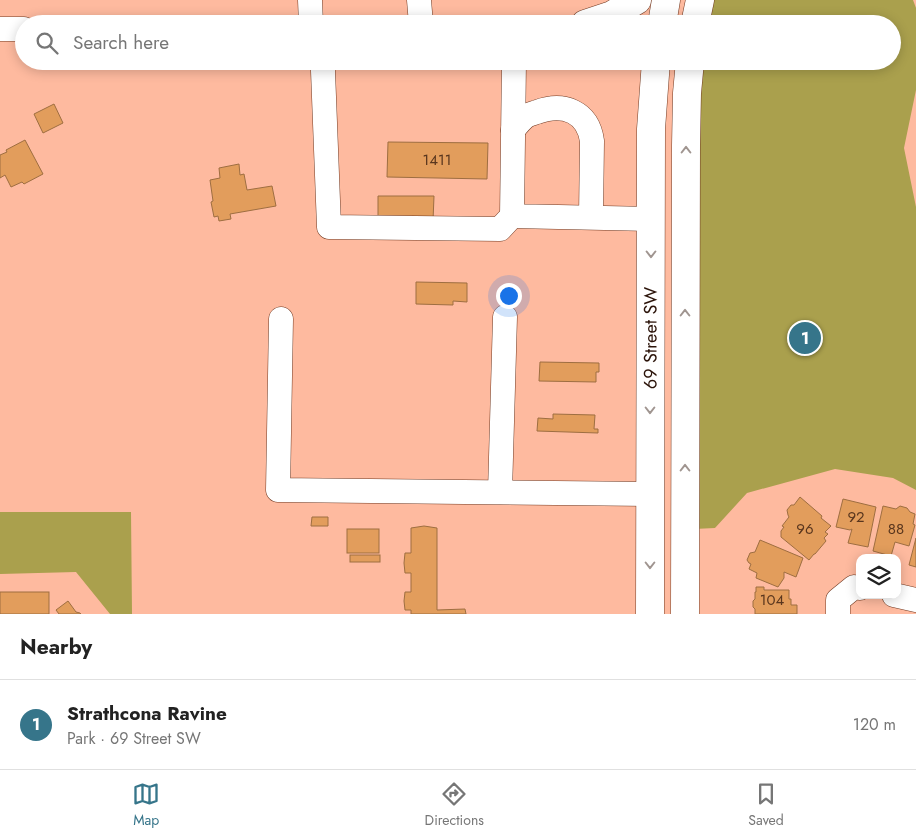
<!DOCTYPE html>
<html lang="en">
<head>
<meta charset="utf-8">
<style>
	body { margin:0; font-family:Jost,sans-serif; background:#f6f6f6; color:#222 }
	.controls { position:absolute; right:15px; bottom:15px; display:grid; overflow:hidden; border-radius:10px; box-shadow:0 2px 12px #0003 }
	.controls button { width:45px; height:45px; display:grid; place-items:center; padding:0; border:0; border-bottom:1px solid #e0e0e0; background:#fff; color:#222; font:25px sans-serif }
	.you { position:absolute; left:508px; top:295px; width:18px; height:18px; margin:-12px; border:4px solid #fff; border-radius:50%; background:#1a73e8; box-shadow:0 0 0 8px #1a73e833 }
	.badge { display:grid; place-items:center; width:32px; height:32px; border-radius:50%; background:#36758a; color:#fff; font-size:16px; font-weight:700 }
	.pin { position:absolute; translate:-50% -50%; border:2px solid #fff; box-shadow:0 1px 5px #0006 }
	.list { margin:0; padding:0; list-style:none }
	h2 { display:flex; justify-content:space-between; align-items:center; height:65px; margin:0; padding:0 20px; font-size:21px }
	h2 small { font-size:16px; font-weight:400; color:#767676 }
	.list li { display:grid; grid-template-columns:32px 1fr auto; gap:15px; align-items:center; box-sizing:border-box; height:90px; padding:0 20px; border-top:1px solid #e0e0e0 }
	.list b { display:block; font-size:19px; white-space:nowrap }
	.list p { margin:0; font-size:16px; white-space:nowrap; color:#767676 }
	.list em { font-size:16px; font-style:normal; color:#767676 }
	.icon { flex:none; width:28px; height:28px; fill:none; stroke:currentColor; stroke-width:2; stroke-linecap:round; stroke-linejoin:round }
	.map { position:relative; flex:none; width:916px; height:614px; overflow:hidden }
	.search { position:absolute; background:#fff; box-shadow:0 2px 12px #0003; left:15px; right:15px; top:15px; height:55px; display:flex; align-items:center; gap:12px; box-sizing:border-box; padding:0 18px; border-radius:28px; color:#767676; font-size:19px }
	.sheet { height:155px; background:#fff }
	nav { display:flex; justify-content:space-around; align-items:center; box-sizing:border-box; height:70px; border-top:1px solid #e0e0e0; background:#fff; font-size:14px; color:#767676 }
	nav a { display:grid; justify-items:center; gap:2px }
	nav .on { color:#36758a }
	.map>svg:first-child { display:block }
</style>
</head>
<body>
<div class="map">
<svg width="916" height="614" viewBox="0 0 916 614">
	<rect width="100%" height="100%" fill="#feba9f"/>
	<g fill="#aaa04d">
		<path d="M707 0H913L916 8V90L904 148 916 207V490L893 478 835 469 747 493 715 528 694 529 698 61H892V24H703Z"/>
		<path d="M0 512H131L132 614H110L76 572 0 574Z"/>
	</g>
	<g fill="#e29d5c" stroke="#9e6e41">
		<path d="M54 104 63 123 43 133 34 114Z"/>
		<path d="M25 140 43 174 24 184 22 182 11 187 5 175 0 178V155L7 152 6 150Z"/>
		<path d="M388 142 488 143 487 179 387 177Z"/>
		<path d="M239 164 240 175 244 174 247 190 272 186 276 206 230 214 231 219 219 221 218 216 214 217 211 202 213 201 210 180 220 178 219 168Z"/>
		<path d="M378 196H434L433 221H378Z"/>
		<path d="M416 282 467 283V302L453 301V305L416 304Z"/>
		<path d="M540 362 599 363V372H596V382L539 381Z"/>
		<path d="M553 414 595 415 594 429H598V433L537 431 538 418 553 419Z"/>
		<path d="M800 497 822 516 821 518 831 526 825 532 828 534 824 538 826 541 815 554H814L809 560 781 537V531L784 527 782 526 789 517 788 515 787 510 791 505H794Z"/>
		<path d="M843 499 876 507 868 547 848 543 852 529 850 530 836 527Z"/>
		<path d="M883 506 896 509 900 506 907 508 910 512 915 514 913 524 915 525 909 546 895 542 891 556 873 551Z"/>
		<path d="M312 517H328V526H311Z"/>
		<path d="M424 526 437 528V610L465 609 466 614H411V610H405L404 601 405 592H411V573H405L404 563 405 553H411V528Z"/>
		<rect x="347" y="529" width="32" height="24"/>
		<path d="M916 538V567L909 565Z"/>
		<path d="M760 540 803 558 796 577 784 572V578L778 587 756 578 757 573 749 569 751 564 749 563 747 560 750 553 755 552Z"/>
		<rect x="350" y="555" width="30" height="7"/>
		<path d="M756 587H764V590H789V599H791V605H797V614H755V609L753 607V601L755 599V592H756Z"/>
		<rect x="0" y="592" width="49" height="22"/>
		<path d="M68 601 76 612 80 613 81 614H59L56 610Z"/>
	</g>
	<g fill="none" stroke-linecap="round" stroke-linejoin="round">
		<defs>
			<g id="minor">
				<path d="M310 0 311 24"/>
				<path d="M419 0 421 24"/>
				<path d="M0 29H24"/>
				<path d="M514 61 512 216 651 219"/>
				<path d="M323 71 329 227 500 229 512 216"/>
				<path d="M513 130C517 125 521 120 526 116 530 114 534 113 537 112 564 102 588 112 592 141L591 217"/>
				<path d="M281 319 278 490 650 494"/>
				<path d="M500 492 505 317"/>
				<path d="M894 595 916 600"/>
				<path d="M838 614V600L854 587 860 588"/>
			</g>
			<g id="major">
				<path d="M585 24 612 15 637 0"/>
				<path d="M662 24 666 0"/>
				<path d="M695 24 700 0"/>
				<path id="s1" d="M650 614 651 129 656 61"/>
				<path d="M685 614 686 145 687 93 690 61"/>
			</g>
		</defs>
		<use href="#minor" stroke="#723a22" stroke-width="25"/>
		<use href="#major" stroke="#723a22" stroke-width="29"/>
		<use href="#minor" stroke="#fff" stroke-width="24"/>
		<use href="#major" stroke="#fff" stroke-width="28"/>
	</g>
	<defs><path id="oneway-chevron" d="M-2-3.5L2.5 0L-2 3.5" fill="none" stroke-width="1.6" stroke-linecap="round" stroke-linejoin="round" transform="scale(1.25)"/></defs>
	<g stroke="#a09590">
		<use href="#oneway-chevron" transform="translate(686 150) rotate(-90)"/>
		<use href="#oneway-chevron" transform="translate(651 254) rotate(90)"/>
		<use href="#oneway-chevron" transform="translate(685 313) rotate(-90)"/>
		<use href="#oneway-chevron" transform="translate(650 410) rotate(90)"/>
		<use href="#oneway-chevron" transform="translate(685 468) rotate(-90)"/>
		<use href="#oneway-chevron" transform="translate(650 565) rotate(90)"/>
	</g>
	<g text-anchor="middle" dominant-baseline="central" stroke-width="5" stroke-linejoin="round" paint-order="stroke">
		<g font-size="15" fill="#59361e">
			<text x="437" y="160">1411</text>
			<text x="856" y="517">92</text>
			<text x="805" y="529">96</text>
			<text x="896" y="529">88</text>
			<text x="772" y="600">104</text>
		</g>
		<g font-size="18" fill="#2b1309" stroke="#f8cfbe">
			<text stroke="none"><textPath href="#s1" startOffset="276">69 Street SW</textPath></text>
		</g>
	</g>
</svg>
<div class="controls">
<button><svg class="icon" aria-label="layers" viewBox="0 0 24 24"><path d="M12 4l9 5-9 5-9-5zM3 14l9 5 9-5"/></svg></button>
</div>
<div class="you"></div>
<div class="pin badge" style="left:805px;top:338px">1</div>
<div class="search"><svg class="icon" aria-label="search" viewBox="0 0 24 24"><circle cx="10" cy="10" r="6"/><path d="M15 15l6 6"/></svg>Search here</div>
</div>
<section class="sheet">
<h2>Nearby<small></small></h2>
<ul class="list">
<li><span class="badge">1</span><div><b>Strathcona Ravine</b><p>Park · 69 Street SW</p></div><em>120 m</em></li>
</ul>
</section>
<nav>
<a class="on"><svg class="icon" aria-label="map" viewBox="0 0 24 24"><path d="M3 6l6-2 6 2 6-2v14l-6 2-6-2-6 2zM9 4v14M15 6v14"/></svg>Map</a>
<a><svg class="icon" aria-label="directions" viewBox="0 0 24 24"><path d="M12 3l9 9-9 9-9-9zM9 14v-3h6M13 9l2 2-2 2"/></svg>Directions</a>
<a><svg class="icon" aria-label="saved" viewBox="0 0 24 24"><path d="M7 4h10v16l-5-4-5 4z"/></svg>Saved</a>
</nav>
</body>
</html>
